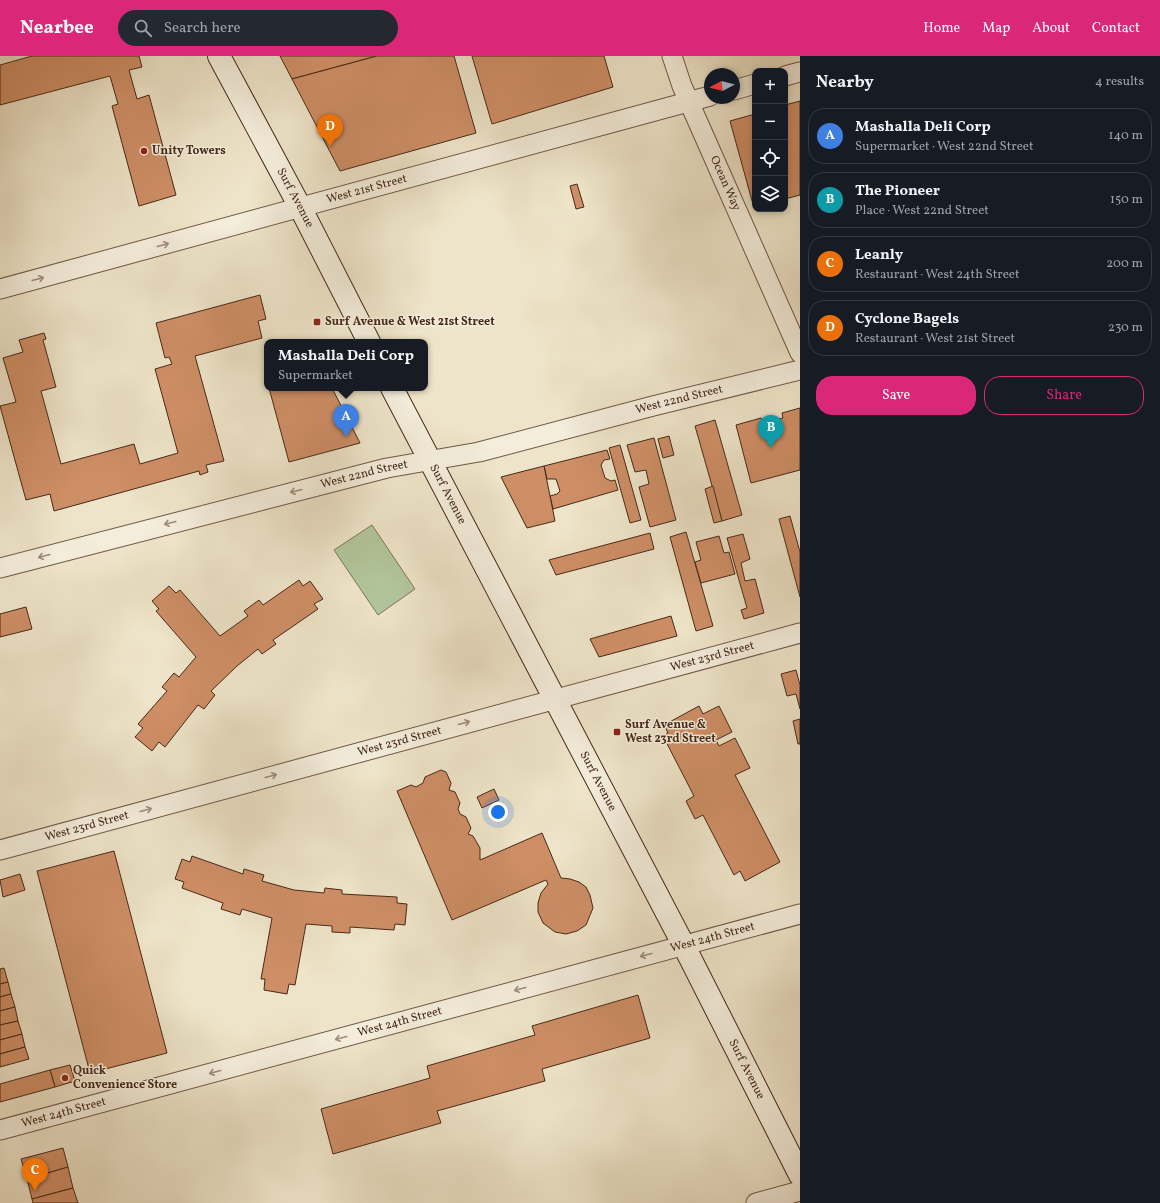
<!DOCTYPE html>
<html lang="en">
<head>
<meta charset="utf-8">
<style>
	body { margin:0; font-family:Vollkorn,serif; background:#242831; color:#f1f3f6 }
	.controls { position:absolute; right:12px; top:12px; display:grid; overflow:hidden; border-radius:8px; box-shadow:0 2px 6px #0003 }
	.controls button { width:36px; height:36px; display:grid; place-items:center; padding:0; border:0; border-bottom:1px solid #363941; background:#171b24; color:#f1f3f6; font:20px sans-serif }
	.compass { position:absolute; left:704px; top:12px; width:36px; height:36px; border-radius:50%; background:#171b24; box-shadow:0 2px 6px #0003; rotate:263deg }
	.you { position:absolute; left:498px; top:756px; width:14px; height:14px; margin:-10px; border:3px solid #fff; border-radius:50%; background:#1a73e8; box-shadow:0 0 0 6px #1a73e833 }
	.badge { display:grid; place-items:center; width:26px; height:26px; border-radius:50%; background:#db2777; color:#fff; font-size:13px; font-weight:700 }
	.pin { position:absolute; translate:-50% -33px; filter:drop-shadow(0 1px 2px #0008) }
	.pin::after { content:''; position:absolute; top:21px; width:14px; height:12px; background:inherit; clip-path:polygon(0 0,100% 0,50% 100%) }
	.popup { position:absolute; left:264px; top:283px; width:164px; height:52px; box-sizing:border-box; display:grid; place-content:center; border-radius:8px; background:#171b24; filter:drop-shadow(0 1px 3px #0005); font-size:13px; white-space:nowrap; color:#9ea1a6 }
	.popup b { font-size:15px; color:#f1f3f6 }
	.popup::after { content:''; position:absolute; left:50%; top:100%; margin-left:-8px; border:8px solid transparent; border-top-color:#171b24 }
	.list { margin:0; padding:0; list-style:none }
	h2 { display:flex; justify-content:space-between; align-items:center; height:52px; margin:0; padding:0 16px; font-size:17px }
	h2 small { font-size:13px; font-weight:400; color:#9ea1a6 }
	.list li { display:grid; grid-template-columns:26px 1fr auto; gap:12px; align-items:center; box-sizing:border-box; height:56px; margin:0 8px 8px; padding:0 8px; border:1px solid #363941; border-radius:16px }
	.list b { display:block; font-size:15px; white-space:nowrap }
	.list p { margin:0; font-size:13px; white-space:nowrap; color:#9ea1a6 }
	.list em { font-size:13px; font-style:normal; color:#9ea1a6 }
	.actions { display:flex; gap:8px; padding:12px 16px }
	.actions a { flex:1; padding:9px 0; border:1px solid #db2777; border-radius:16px; text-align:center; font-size:14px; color:#db2777 }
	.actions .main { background:#db2777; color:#fff }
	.icon { flex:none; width:22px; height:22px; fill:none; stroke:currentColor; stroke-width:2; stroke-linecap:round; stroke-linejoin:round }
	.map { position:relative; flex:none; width:800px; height:1147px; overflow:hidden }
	header { display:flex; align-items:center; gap:24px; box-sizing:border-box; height:56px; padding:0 20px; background:#db2777; color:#fff }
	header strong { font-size:19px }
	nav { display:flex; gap:22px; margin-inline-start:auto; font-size:14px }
	.search { width:280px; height:36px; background:#242831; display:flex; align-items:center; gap:10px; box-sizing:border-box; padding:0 14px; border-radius:22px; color:#9ea1a6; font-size:15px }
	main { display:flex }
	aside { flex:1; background:#171b24 }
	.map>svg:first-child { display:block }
</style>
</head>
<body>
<header>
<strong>Nearbee</strong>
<div class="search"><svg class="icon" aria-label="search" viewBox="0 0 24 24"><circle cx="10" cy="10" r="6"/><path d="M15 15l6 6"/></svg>Search here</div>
<nav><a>Home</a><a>Map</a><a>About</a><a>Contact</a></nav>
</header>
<main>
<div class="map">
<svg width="800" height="1147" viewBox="0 0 800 1147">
	<rect width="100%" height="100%" fill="#eee4c9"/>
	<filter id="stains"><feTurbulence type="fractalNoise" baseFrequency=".005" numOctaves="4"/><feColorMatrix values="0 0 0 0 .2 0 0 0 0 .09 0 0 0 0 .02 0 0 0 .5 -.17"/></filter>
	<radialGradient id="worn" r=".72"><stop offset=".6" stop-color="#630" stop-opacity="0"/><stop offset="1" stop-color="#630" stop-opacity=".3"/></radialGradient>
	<path fill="#b2c59b" stroke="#7c775a" d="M372 469 415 533 378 559 334 494Z"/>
	<g fill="#ce8e66" stroke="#472919">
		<path d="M32 0H139L142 11 129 14 137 43 149 39 176 139 139 150 112 50 118 48 110 20 0 49V9Z"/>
		<path d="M280 0H377L292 23Z"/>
		<path d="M377 0H454L476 77 340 115 292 23Z"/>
		<path d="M472 0H604L613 31 492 68Z"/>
		<path d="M800 45V139L785 143V49Z"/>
		<path d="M755 58V152H754L730 65Z"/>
		<path d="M577 128 584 151 576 153 570 130Z"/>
		<path d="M260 239 266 263 258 265 262 282 195 300 224 405 206 409 208 416 200 419 199 415 54 455 50 438 26 444 0 350 16 346 3 302 23 296 19 284 44 277 46 283 43 284 56 331 41 335 61 408 134 388 140 408 178 397 155 313 172 308 169 301 165 302 156 267Z"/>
		<path d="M269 332H332L360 387 289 406Z"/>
		<path d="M800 352V414L751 427 736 369 761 362 763 367 783 362 782 357Z"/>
		<path d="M715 364 742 459 722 465 695 370Z"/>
		<path d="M669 380 674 399 663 402 658 383Z"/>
		<path d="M654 382 676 464 650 471 639 431 649 428 646 414 635 416 627 389Z"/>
		<path d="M620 389 641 464 630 467 609 392Z"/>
		<path d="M607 394 610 403 604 404 601 409 605 422 611 425 615 424 618 434 553 453 550 440 557 438 560 435 556 423H547L544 410Z"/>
		<path d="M544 410 555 465 527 472 501 421Z"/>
		<path d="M713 430 722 465 714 467 705 433Z"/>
		<path d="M790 460 800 496V541L779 463Z"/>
		<path d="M686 476 713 570 696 575 670 481Z"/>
		<path d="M650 477 654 493 556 519 549 504Z"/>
		<path d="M743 478 750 503 741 507 745 525 755 523 764 557 744 563 741 554 747 552 727 482Z"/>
		<path d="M719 480 724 497 729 496 735 518 701 527 695 506 701 504 696 486Z"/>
		<path d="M299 524 303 530 310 525 323 543 314 548 318 553 273 584 276 588 262 598 258 593 237 610 211 635 215 639 204 653 198 649 165 691 159 686 152 695 135 681 143 672 138 668 167 635 162 631 174 617 179 621 196 601 156 555 159 553 152 545 169 530 176 537 180 534 220 580 248 560 244 555 259 544 263 549Z"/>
		<path d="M26 551 32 573 0 581V558Z"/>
		<path d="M671 560 677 580 599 601 590 583Z"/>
		<path d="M796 614 800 629V653L796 638 787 640 781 618Z"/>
		<path d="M699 650 703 658 719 650 732 676 716 684 719 690 735 682 750 712 735 719 780 806 745 825 740 815 734 819 703 759 695 763 686 745 694 740 663 680 668 677 664 669Z"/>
		<path d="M800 663V688H798L793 665Z"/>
		<path d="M441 714 446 716 451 727 449 734 455 736 460 747 458 753 460 758 466 761 471 772 468 778 473 780 480 792V804L542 777 561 822 570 823 579 826 586 831 590 839 593 852 586 869 577 875 566 878 555 876 543 867 538 856V847L541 837 548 828 546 824 452 864 397 735 411 729 416 731 423 727 425 721Z"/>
		<path d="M494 733 499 744 482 752 477 741Z"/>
		<path d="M114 795 167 997 90 1017 37 815Z"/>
		<path d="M192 800 243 818 244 813 264 819 262 825 294 834 324 837 325 832 342 834V838L397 841V847L407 848 405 869 395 868 394 874 350 871V877L332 876V870L306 868 295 929 289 928 287 938 264 934 265 923H261L272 862 242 853 240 859 221 853 223 847 182 832 184 826 175 823 182 803 190 806Z"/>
		<path d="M20 818 25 834 3 841 0 824Z"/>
		<path d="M4 912 8 926 0 928V913Z"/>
		<path d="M8 926 11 938 0 941V928Z"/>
		<path d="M11 938 15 951 0 955V941Z"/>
		<path d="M638 939 650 982 542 1013 545 1025 437 1055 441 1067 333 1098 321 1053 430 1022 427 1010 535 979 532 970Z"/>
		<path d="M15 951 18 965 0 969V955Z"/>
		<path d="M18 965 22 978 0 984V969Z"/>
		<path d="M22 978 25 991 0 998V984Z"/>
		<path d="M25 991 29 1003 0 1011V998Z"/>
		<path d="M70 1009 75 1025 55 1031 50 1014Z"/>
		<path d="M50 1014 55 1031 0 1046V1028Z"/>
		<path d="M63 1092 68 1111 27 1123 21 1103Z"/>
		<path d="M68 1111 73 1132 32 1143 27 1123Z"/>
		<path d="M73 1132 78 1147H33L32 1143Z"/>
	</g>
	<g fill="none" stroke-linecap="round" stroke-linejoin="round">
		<defs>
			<g id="minor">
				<path id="s1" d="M672 0 682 30 800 297"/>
				<path d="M785 20 800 16"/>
				<path d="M734 34 755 28"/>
				<path id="s2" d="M0 233 710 40"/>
				<path id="s3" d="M0 512 387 412 479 396 653 350 800 314"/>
				<path id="s4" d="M0 794 800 577"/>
				<path id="s5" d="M0 1074 800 858"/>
				<path d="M756 1147 800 1135"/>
			</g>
			<g id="secondary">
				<path id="s6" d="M219 0 300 151 369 286"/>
				<path id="s7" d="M392 332 683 888 800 1119"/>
			</g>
		</defs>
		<use href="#minor" stroke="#715845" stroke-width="21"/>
		<use href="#secondary" stroke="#472919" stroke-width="24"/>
		<use href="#minor" stroke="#f4eddc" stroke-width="19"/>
		<use href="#secondary" stroke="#f4eddc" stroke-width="22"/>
	</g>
	<defs><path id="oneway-shaft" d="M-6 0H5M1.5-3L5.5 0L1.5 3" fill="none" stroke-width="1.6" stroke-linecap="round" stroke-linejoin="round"/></defs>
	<g stroke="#9e8b7a">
		<use href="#oneway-shaft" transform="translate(163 189) rotate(-15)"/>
		<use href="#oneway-shaft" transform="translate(38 223) rotate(-15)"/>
		<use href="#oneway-shaft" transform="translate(296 435) rotate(166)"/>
		<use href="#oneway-shaft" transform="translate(170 467) rotate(166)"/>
		<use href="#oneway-shaft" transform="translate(44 500) rotate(165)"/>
		<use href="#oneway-shaft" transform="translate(464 667) rotate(-15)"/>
		<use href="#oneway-shaft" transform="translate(271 720) rotate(-15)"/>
		<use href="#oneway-shaft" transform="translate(146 754) rotate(-15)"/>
		<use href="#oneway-shaft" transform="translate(646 899) rotate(165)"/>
		<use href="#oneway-shaft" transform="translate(520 933) rotate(165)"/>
		<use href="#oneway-shaft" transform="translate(341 982) rotate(165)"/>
		<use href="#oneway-shaft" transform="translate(215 1016) rotate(165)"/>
	</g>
	<g fill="#8f2418" stroke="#f4eddc" stroke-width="1.5">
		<circle cx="144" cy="95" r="4"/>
		<rect x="313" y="262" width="8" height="8" rx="2"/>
		<rect x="613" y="672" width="8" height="8" rx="2"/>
		<circle cx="65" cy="1022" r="4"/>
	</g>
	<g text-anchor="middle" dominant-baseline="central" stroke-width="3" stroke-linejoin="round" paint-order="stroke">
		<g font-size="12" font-weight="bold" fill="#472919" stroke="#f4eddc" text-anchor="start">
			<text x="152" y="95">Unity Towers</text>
			<text x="325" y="266">Surf Avenue &amp; West 21st Street</text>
			<text x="625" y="669">Surf Avenue &amp;<tspan x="625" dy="14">West 23rd Street</tspan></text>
			<text x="73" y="1015">Quick<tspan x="73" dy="14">Convenience Store</tspan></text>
		</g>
		<g font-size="12" fill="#472919" stroke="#f4eddc">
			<text stroke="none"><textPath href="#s1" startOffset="138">Ocean Way</textPath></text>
			<text stroke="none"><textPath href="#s2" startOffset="380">West 21st Street</textPath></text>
			<text stroke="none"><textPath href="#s6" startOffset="161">Surf Avenue</textPath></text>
			<text stroke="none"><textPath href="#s3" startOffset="700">West 22nd Street</textPath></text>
			<text stroke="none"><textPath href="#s3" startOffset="376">West 22nd Street</textPath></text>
			<text stroke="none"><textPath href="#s7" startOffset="120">Surf Avenue</textPath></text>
			<text stroke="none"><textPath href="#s4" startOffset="738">West 23rd Street</textPath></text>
			<text stroke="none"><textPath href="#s4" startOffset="414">West 23rd Street</textPath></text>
			<text stroke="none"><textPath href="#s7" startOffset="444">Surf Avenue</textPath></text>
			<text stroke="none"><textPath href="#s4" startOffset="90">West 23rd Street</textPath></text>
			<text stroke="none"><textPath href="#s5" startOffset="738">West 24th Street</textPath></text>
			<text stroke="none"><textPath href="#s5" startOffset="414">West 24th Street</textPath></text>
			<text stroke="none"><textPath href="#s7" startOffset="768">Surf Avenue</textPath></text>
			<text stroke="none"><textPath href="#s5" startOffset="66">West 24th Street</textPath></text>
		</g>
	</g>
	<rect width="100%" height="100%" filter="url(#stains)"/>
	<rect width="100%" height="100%" fill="url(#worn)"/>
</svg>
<div class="controls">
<button>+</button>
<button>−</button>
<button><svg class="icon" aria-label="locate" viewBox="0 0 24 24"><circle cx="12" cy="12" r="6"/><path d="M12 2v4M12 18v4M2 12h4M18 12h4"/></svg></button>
<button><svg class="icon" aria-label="layers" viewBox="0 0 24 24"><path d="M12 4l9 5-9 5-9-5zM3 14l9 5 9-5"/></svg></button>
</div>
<svg class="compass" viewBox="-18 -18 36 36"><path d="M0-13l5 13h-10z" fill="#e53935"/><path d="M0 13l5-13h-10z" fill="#9ea1a6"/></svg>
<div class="you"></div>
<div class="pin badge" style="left:346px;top:381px;background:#3f7fe0">A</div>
<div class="popup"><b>Mashalla Deli Corp</b>Supermarket</div>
<div class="pin badge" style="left:771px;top:392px;background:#0f9aa8">B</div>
<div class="pin badge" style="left:35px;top:1135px;background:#e8710a">C</div>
<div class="pin badge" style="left:330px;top:91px;background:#e8710a">D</div>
</div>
<aside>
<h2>Nearby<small>4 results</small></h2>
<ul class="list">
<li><span class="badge" style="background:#3f7fe0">A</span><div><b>Mashalla Deli Corp</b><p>Supermarket · West 22nd Street</p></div><em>140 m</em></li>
<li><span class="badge" style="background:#0f9aa8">B</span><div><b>The Pioneer</b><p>Place · West 22nd Street</p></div><em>150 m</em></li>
<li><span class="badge" style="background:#e8710a">C</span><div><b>Leanly</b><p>Restaurant · West 24th Street</p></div><em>200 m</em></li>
<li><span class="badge" style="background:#e8710a">D</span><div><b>Cyclone Bagels</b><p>Restaurant · West 21st Street</p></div><em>230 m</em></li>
</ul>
<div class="actions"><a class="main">Save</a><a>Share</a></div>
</aside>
</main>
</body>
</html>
